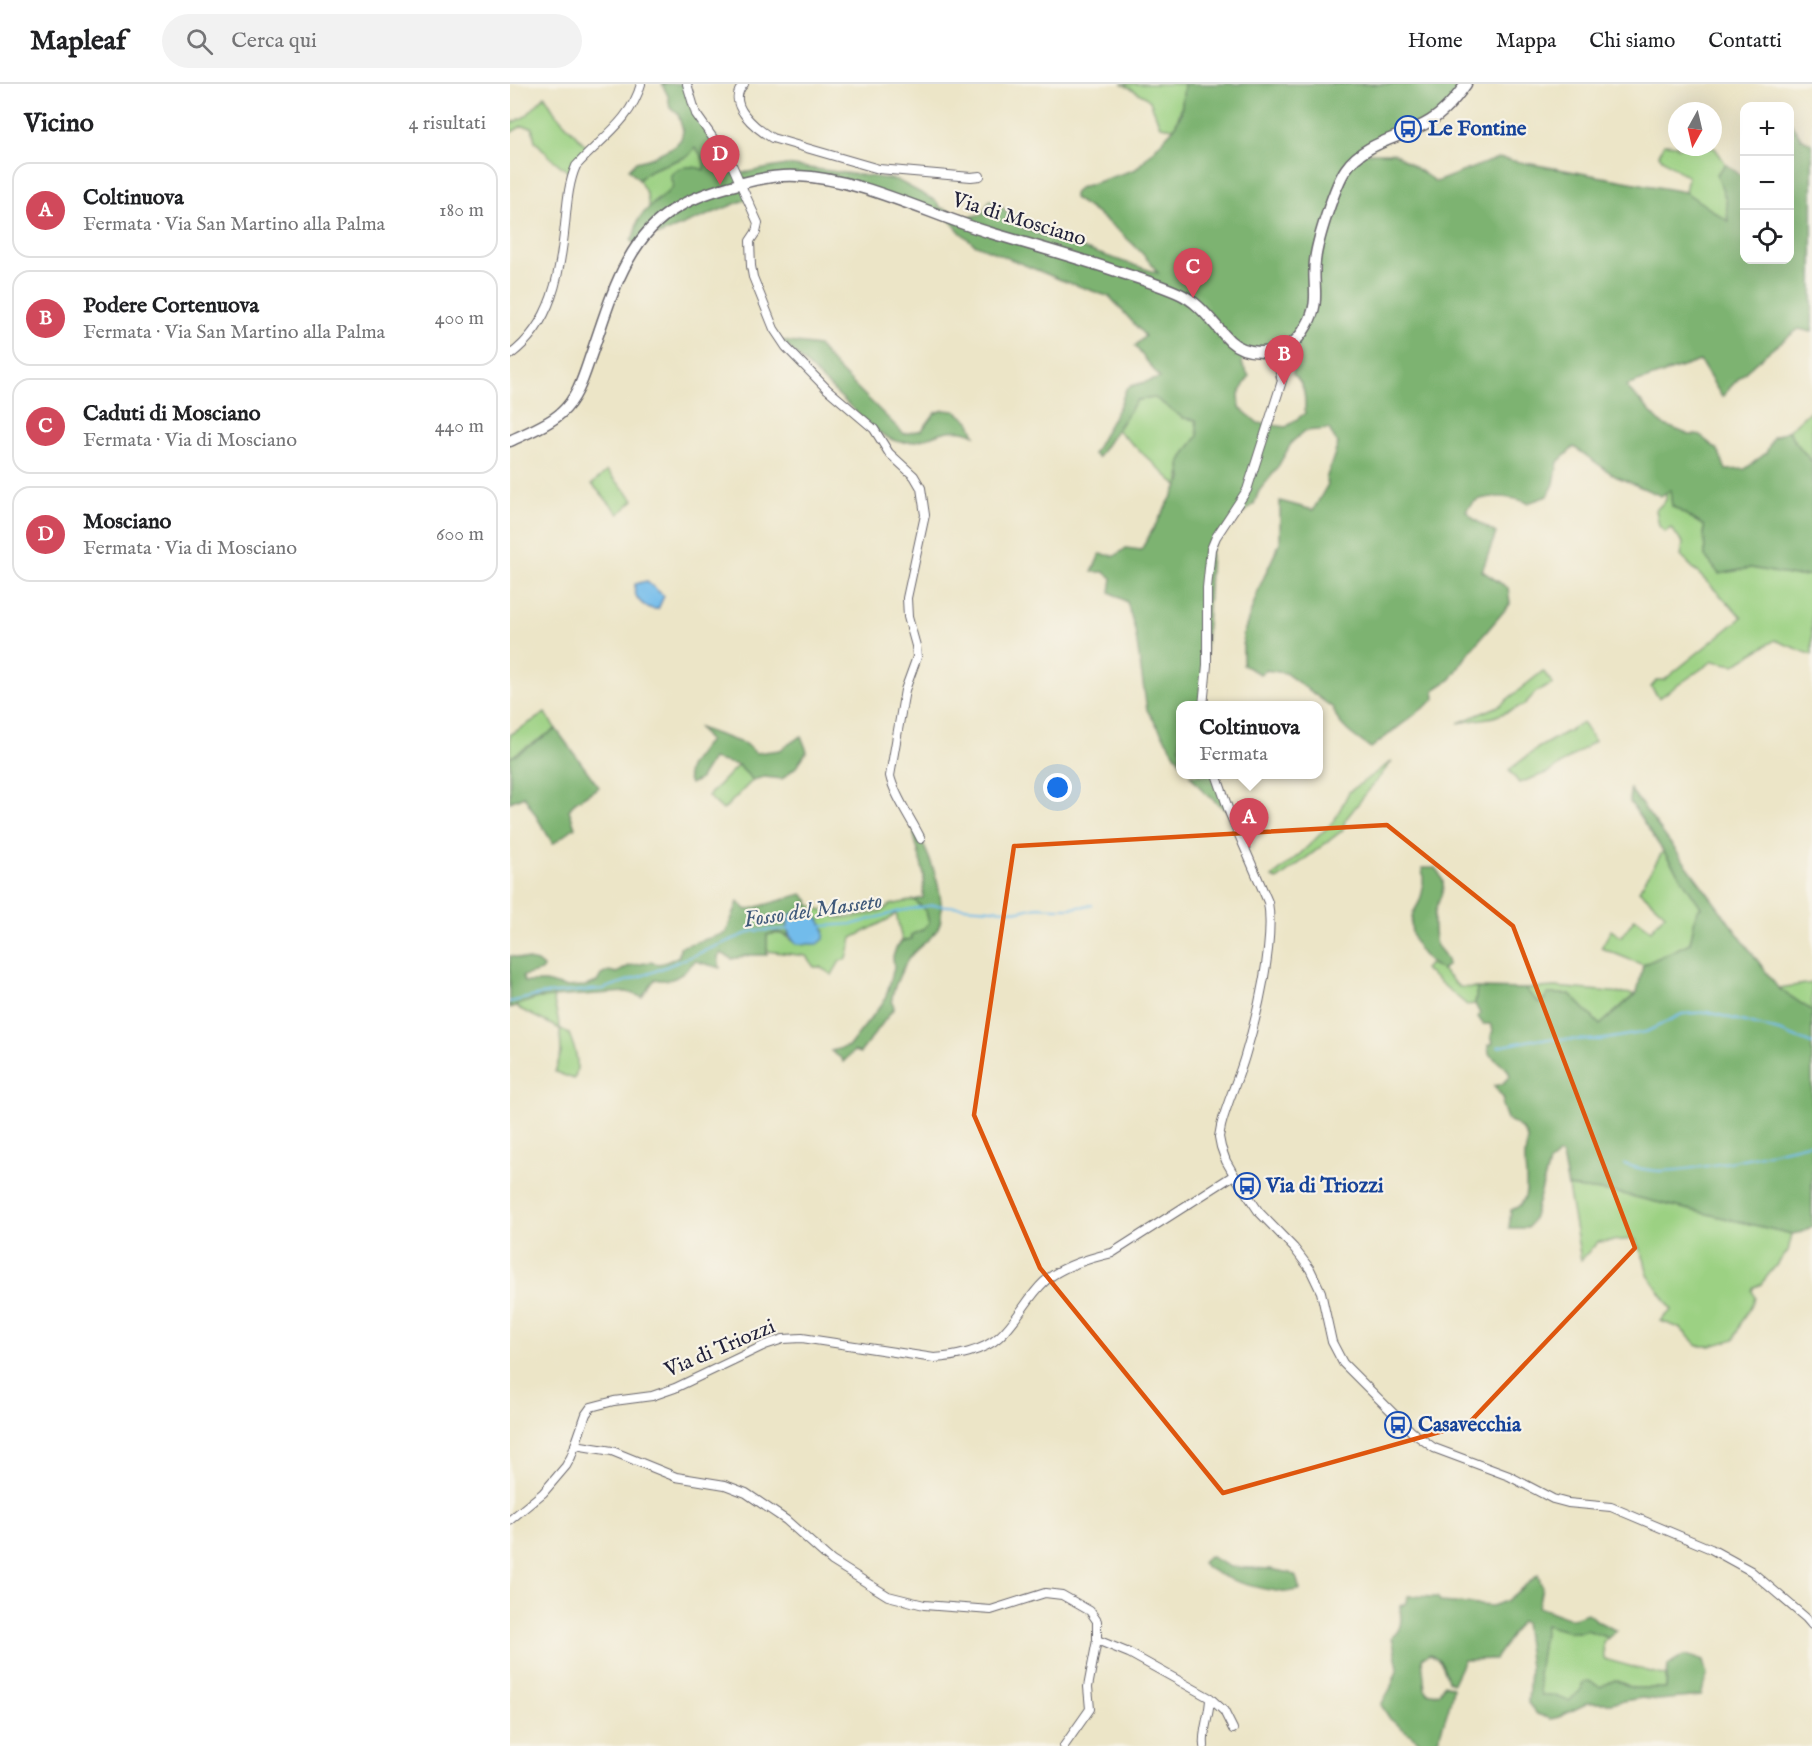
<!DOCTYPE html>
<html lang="it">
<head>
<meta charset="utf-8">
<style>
	body { margin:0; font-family:"IM FELL English",serif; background:#f2f2f2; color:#202124 }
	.controls { position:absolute; right:18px; top:18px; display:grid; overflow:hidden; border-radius:12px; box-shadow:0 6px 24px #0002 }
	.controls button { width:54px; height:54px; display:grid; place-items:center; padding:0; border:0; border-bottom:2px solid #e0e0e0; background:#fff; color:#202124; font:30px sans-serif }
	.compass { position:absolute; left:1158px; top:18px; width:54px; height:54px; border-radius:50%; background:#fff; box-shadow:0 6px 24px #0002; rotate:188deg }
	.you { position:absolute; left:548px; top:704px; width:21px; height:21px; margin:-15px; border:4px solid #fff; border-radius:50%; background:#1a73e8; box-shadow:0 0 0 9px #1a73e833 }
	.badge { display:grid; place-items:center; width:39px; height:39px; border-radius:50%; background:#d1495b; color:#fff; font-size:20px; font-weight:700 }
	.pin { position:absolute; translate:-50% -50px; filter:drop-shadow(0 2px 3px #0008) }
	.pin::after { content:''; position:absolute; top:32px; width:21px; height:18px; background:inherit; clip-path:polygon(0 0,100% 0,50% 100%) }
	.popup { position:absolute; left:666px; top:617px; width:147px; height:78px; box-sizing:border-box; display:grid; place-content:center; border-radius:12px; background:#fff; filter:drop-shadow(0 2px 4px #0005); font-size:20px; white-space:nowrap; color:#757577 }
	.popup b { font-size:22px; color:#202124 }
	.popup::after { content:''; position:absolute; left:50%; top:100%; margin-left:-12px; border:12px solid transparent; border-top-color:#fff }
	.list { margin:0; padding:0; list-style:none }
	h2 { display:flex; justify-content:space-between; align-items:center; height:78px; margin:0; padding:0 24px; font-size:26px }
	h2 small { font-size:20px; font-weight:400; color:#757577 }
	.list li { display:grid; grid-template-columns:39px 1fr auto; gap:18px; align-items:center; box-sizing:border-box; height:96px; margin:0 12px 12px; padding:0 12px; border:2px solid #e0e0e0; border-radius:18px }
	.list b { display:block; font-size:22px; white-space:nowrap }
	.list p { margin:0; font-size:20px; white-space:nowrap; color:#757577 }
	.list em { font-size:20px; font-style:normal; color:#757577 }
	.icon { flex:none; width:33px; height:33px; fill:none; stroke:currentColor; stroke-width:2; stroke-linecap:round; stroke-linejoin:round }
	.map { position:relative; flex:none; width:1302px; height:1662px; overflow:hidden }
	header { display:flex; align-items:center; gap:36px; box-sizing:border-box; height:84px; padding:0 30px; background:#fff; border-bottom:2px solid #e0e0e0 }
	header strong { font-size:28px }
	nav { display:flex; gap:33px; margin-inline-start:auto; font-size:21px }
	.search { width:420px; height:54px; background:#f2f2f2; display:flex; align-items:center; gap:15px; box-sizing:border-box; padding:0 21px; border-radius:33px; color:#757577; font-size:22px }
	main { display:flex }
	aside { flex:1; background:#fff }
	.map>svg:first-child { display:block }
</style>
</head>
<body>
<header>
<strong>Mapleaf</strong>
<div class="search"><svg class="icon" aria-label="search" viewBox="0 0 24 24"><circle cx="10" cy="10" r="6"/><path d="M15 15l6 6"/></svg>Cerca qui</div>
<nav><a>Home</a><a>Mappa</a><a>Chi siamo</a><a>Contatti</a></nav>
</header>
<main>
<aside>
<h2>Vicino<small>4 risultati</small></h2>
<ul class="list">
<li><span class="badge">A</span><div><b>Coltinuova</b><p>Fermata · Via San Martino alla Palma</p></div><em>180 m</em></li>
<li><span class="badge">B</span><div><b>Podere Cortenuova</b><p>Fermata · Via San Martino alla Palma</p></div><em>400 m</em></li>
<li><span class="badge">C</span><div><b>Caduti di Mosciano</b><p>Fermata · Via di Mosciano</p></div><em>440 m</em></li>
<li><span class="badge">D</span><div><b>Mosciano</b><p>Fermata · Via di Mosciano</p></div><em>600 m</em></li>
</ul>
</aside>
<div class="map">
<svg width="1302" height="1662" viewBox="0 0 1302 1662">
	<rect width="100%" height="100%" fill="#f7f3e8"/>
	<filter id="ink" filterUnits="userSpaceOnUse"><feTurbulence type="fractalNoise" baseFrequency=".0167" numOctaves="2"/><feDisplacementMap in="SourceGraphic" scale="12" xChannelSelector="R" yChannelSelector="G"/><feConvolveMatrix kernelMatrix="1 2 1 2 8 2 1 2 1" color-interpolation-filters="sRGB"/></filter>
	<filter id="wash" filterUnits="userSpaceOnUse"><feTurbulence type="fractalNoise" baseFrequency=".008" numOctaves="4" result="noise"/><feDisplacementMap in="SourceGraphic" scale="24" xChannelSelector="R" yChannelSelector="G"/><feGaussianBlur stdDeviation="1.35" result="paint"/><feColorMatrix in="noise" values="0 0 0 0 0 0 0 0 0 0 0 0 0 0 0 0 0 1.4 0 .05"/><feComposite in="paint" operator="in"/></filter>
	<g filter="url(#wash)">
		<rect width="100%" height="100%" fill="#ece5c7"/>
		<g fill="#9cd183" stroke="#5f7a5f" stroke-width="1.5">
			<path d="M613 0H674C674 17 671 29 664 44L650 42 640 17 634 12Z"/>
			<path d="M35 12 46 30 78 64 62 80V91L41 74 25 57 22 43 12 42 0 49V40L16 32Z"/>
			<path d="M1154 60 1167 61V63L1205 64 1216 80 1207 90 1216 116 1219 138 1175 108 1178 93 1152 75 1149 71Z"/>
			<path d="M185 63C191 69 196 78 194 86L188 84 163 103 160 108 147 115 139 124 137 111 129 96 137 88 146 84 178 72Z"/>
			<path d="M645 314 673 334 686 336 688 353C682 360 674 368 671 378 668 387 673 392 668 402L607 346 627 316Z"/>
			<path d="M1302 325V378L1283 355 1279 346Z"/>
			<path d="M97 387 124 416 109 430 82 400Z"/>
			<path d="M1160 405 1162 422 1194 442 1195 472 1209 489 1241 484 1284 492 1302 491V571L1265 556 1224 581 1203 577 1149 614 1141 603 1147 596H1154L1232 533 1171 472 1173 459 1161 444 1155 448 1149 442 1146 426 1156 416V409Z"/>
			<path d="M1033 587 1043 600 1026 608 1014 621 984 633 948 639 989 622Z"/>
			<path d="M35 629 46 645 0 674V651Z"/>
			<path d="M1072 639 1085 657 1039 688 1009 699 999 686 1028 664Z"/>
			<path d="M882 677 835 736 833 746 767 796 762 793 791 769 824 737 839 708Z"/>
			<path d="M228 681 243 696 213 726 198 712Z"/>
			<path d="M1153 767 1192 823 1187 826 1180 859 1133 881 1091 864 1101 846 1111 853 1125 834 1141 846 1155 830 1129 806Z"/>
			<path d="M404 816 416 827 419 839 412 846 401 851 402 855 392 857 386 829 381 834 342 854 337 875 330 877 322 891 310 883H304L296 872 257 867V851C280 846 276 858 294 861L315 847 309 835 297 826 298 820 328 834 344 833 372 827 380 821Z"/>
			<path d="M920 880 932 886 949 903 967 904 965 920 957 921 914 885Z"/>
			<path d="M1302 899V927L1269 904Z"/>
			<path d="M1045 903 1125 910 1090 941 1060 910 1030 920 1015 905Z"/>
			<path d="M43 913 50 944 59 950C65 965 71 980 64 995L45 988 51 969 50 945 4 922 27 914Z"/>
			<path d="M1058 1103 1108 1109 1282 1150 1278 1167 1250 1201 1244 1203 1242 1206 1245 1214C1239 1228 1227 1242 1225 1255L1201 1262H1188L1170 1244 1150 1237 1162 1226 1138 1191 1134 1175 1125 1155 1088 1158 1071 1176Z"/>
			<path d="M1035 1540 1060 1548 1077 1546 1098 1554 1093 1558 1094 1575 1156 1592V1604H1123L1105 1596 1090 1603 1073 1598 1071 1606 1059 1617 1041 1611 1031 1612 1028 1590Z"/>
		</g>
		<g fill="#7db371" stroke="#506a56" stroke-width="1.5" fill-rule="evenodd">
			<path d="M152 0H177L186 30 227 90 276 81 387 96 426 117 431 124 459 133 472 130 480 116 490 121 514 145 648 189C629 161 592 132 564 114V110L569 104 626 85 664 44 671 30 674 0H956L932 29 852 69H884L926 98 988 74 1175 108 1218 137 1216 116 1207 90 1216 80 1234 94V176H1280V37L1291 54 1302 60V248L1289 245C1261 265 1234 286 1212 313L1190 277 1116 302 1152 340 1180 351H1189L1208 366 1216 386 1235 385 1256 369 1263 353 1279 346 1283 355 1302 378V491L1284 492 1241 484 1209 490 1195 472 1194 442 1162 422 1160 406 1151 412 1105 392 1064 363 1048 378 1044 400 1038 412 1018 419C1005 413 979 410 966 417 962 418 958 424 956 427L965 436 986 449 972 487 998 504 1000 520 960 567 941 595 924 606 925 615 861 664C846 654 827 642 823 624L775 589 755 586 750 590 733 581V551L749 504 770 458V417L803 426 818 400 816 395 828 360 819 345 795 347 782 358 766 386 749 407 744 420 706 453 701 465 693 621 670 622V678L637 626 625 546 617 518 600 508 602 494 594 488H582L590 470 605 472 616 464 631 466 672 395 670 379 678 365 688 352 686 336 673 334 645 314 627 316 588 373 583 370 610 321 616 305 621 302 650 294 625 262 635 252 600 213 551 196 464 160 450 148 438 134 358 106 286 91 231 99 237 115 149 151 139 147 127 162 121 157C126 149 126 140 129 135 136 122 156 113 163 102L160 92C169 81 181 81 194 86 196 78 191 69 185 64L178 72 146 84 137 88 129 96 119 85 126 78 138 75 165 62 171 55 173 47 168 30 160 24 158 12ZM781 255 786 260 783 290C796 301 795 313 795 329L776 343 748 339 730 324 729 310 739 292 732 280 735 266 752 264Z"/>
			<path d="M272 257 308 262 326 283 394 350 412 346 425 329 434 326 445 327 459 337 465 351C433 337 419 361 390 358 380 357 372 350 364 345Z"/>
			<path d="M189 644 235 660 246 669 270 666 291 652 297 667 287 682 272 695 254 693 243 696 228 681 202 675 189 696 180 700C174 688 179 682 186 673 191 667 193 662 199 657Z"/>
			<path d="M46 645 89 703 65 718 59 726 65 743 43 760 14 712 0 718V674Z"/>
			<path d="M680 691H706L720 730 693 707Z"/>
			<path d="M1120 705 1268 904 1302 927V1142L1293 1148 1282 1150 1108 1109 1058 1103 1052 1072 1049 1070 1039 1079 1024 1133 1018 1144H999L1001 1126C1024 1120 1014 1091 1015 1073 1015 1067 1018 1060 1017 1054 1014 1044 1005 1040 997 1035L992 1021 994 1015 984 1002 992 1000 1000 992 998 986 979 970 978 961 983 959 981 952 983 946 980 940H973L968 933 970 930 965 920 967 904 1015 905 1030 920 1038 910H1060L1090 941 1127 909 1133 881 1180 859 1187 826 1191 823 1120 718Z"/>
			<path d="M405 742C418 770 434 803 431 834 429 853 410 859 400 873 394 880 382 906 382 915 382 916 384 923 384 924L350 969 344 967 333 978 332 975 321 967 339 962 375 916 384 884 383 873 386 864 392 857 402 855 401 851 412 846 419 839 416 827 404 816 413 814 414 791 404 751Z"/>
			<path d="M912 784H925C941 802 930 809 925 828 923 836 924 848 925 856 926 866 935 866 938 880L932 886C914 876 897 856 902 833 903 827 908 822 910 816 914 805 914 795 912 784Z"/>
			<path d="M292 810 299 817 297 826 281 830 277 837 279 852 268 848 257 851V871H240L222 875 211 869 208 873 210 884 185 877C172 890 164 900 145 895L132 913 117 908 27 914 0 924V872L27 878 33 883 32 887 13 892 14 898H35L55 903 75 902 87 898 91 891 99 887 107 889 119 882 141 878C150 883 161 876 169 872L170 863 216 849 228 818 237 826Z"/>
			<path d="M701 1473 720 1483 760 1485 781 1489 786 1493 790 1506C784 1506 777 1509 772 1508 749 1505 708 1495 692 1479L696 1474Z"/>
			<path d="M1028 1491 1032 1503 1028 1523 1061 1535 1077 1529 1087 1537 1107 1547 1098 1554 1077 1546C1064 1552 1048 1544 1035 1541L1028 1590 1031 1611H1041L1059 1617 1071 1606 1073 1598 1079 1597 1090 1603 1105 1596 1123 1604H1156L1158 1581C1174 1569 1176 1570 1193 1577L1197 1591 1191 1612 1149 1616 1132 1614 1100 1619H1078L1049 1633 1041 1635 1027 1630 1018 1619 1020 1583 1014 1539 1011 1537 985 1575 954 1576 943 1599 938 1597C934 1584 933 1576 920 1570L912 1574 915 1605 918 1609H929L934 1600 943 1603C942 1620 931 1645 926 1662H915L880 1635 871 1621 880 1605 888 1584 882 1553C893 1545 891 1535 890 1522L895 1520 898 1512 927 1513 931 1518 982 1522 996 1517Z"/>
		</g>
		<g fill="#72bceb" stroke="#4a6f93" stroke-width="1.5">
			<path d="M136 497 154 512 148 525C135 526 122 514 125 500Z"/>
			<path d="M297 826C308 834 316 840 314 855L308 860H286C277 850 275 841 281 830Z"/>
		</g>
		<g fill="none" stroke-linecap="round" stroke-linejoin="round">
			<g stroke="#72bceb" stroke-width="2">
				<path d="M312 842 344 840 390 827 423 821 511 827C530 820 539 825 557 824 565 824 574 822 582 821"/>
				<path d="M0 918 34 910 93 905 143 888 243 847 280 845"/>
				<path d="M988 963 1027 955 1090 956 1136 948 1172 930 1198 928 1272 948 1302 960"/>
				<path d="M1114 1080C1126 1084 1138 1087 1151 1087 1200 1085 1254 1070 1302 1059"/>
			</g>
		</g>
	</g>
	<g filter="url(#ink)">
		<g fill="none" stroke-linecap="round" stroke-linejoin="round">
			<defs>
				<g id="minor">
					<path d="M177 0 186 30 222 81 248 139 246 148 240 157 241 182 243 193 264 245 276 263 317 305 364 345 379 369 404 392 411 404 415 431 397 514 398 533 406 562 407 573 395 606 380 692C384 711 402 736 411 755"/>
					<path d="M234 0C214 20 247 45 262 54L369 85 461 93 470 92"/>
					<path d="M752 268C764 273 770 281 771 294"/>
					<path d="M0 271C42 240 50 190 55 141 57 122 58 100 66 82 90 55 121 37 131 0"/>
					<path d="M693 622 697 581V504L701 465 706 453 737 406 771 300 782 260"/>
					<path d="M706 690 720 730 758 818C765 858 747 933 735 972 728 996 717 1018 711 1042L709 1053 711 1063 716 1077 724 1091 749 1128 784 1164 800 1185 811 1208 822 1258 833 1279 902 1348 924 1364 999 1392 1043 1415 1058 1419 1101 1423 1201 1465 1241 1487 1296 1534 1302 1541"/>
					<path d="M65 1361 102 1367 166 1393 215 1401 236 1409 276 1436 322 1477 378 1512 414 1521 481 1526 535 1509 552 1511 580 1527 587 1537V1556L578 1603 580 1625 554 1662"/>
					<path d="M0 1436 33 1409 56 1382 61 1373 76 1330 81 1323 104 1317 142 1312 165 1304 255 1261 273 1255 292 1254 424 1274C444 1273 474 1267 489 1253 507 1237 517 1214 534 1198 550 1183 580 1174 602 1169L724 1091"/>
					<path d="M587 1556 619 1569 700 1614 714 1627 723 1645"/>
					<path d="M694 1662C692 1648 700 1630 700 1614"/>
				</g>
				<path id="major" d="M0 357C16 349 38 341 51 329 68 314 74 291 81 271 100 218 115 153 168 123 186 112 209 105 229 100 247 95 269 91 287 92 351 94 420 131 481 149 525 162 569 174 612 189 631 195 650 201 668 209 691 219 702 239 720 257 735 271 763 271 781 260 788 256 793 248 797 241 811 217 802 202 805 177 807 157 825 101 836 85 855 57 893 54 920 37 935 28 946 14 956 0"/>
			</defs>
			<use href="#minor" stroke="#69666c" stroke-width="10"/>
			<use href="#major" stroke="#69666c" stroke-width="13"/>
			<use href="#minor" stroke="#fff" stroke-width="8"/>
			<use href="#major" stroke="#fff" stroke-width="10"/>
		</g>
	</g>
	<path fill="none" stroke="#de560e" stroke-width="4.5" stroke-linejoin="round" d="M877 741 1003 842 1125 1164 958 1340 713 1409 530 1184 464 1031 504 762Z"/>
	<defs>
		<symbol id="bus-ring" viewBox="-11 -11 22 22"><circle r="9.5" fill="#f7f3e8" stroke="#1a4fb4" stroke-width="1.5"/><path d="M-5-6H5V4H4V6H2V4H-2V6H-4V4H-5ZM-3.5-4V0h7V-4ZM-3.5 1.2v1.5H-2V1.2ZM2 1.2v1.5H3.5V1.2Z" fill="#1a4fb4"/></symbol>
	</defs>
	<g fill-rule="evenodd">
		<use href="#bus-ring" x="883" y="30" width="30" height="30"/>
		<use href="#bus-ring" x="722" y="1087" width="30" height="30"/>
		<use href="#bus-ring" x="873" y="1326" width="30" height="30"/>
	</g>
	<g text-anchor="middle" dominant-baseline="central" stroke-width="4.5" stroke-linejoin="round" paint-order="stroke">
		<g font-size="21" font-weight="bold" fill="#164399" stroke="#f7f3e8" text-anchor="start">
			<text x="918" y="45">Le Fontine</text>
			<text x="756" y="1102">Via di Triozzi</text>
			<text x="908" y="1341">Casavecchia</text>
		</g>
		<g font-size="21" fill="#22223b" stroke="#f7f3e8">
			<text transform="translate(509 136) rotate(17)">Via di Mosciano</text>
			<text transform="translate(210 1265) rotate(-23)">Via di Triozzi</text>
		</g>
		<g font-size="22" font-style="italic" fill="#3e5879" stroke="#f7f3e8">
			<text transform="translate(303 827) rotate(-8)">Fosso del Masseto</text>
		</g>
	</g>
</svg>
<div class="controls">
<button>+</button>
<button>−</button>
<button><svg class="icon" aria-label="locate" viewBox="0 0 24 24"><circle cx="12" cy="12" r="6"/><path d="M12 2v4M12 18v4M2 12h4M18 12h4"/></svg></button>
</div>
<svg class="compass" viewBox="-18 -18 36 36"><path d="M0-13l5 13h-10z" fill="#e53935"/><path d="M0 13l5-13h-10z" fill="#757577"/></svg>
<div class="you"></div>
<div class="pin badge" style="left:739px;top:764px">A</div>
<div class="popup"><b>Coltinuova</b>Fermata</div>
<div class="pin badge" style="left:774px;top:301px">B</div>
<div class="pin badge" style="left:683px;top:214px">C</div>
<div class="pin badge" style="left:210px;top:101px">D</div>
</div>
</main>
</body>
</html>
